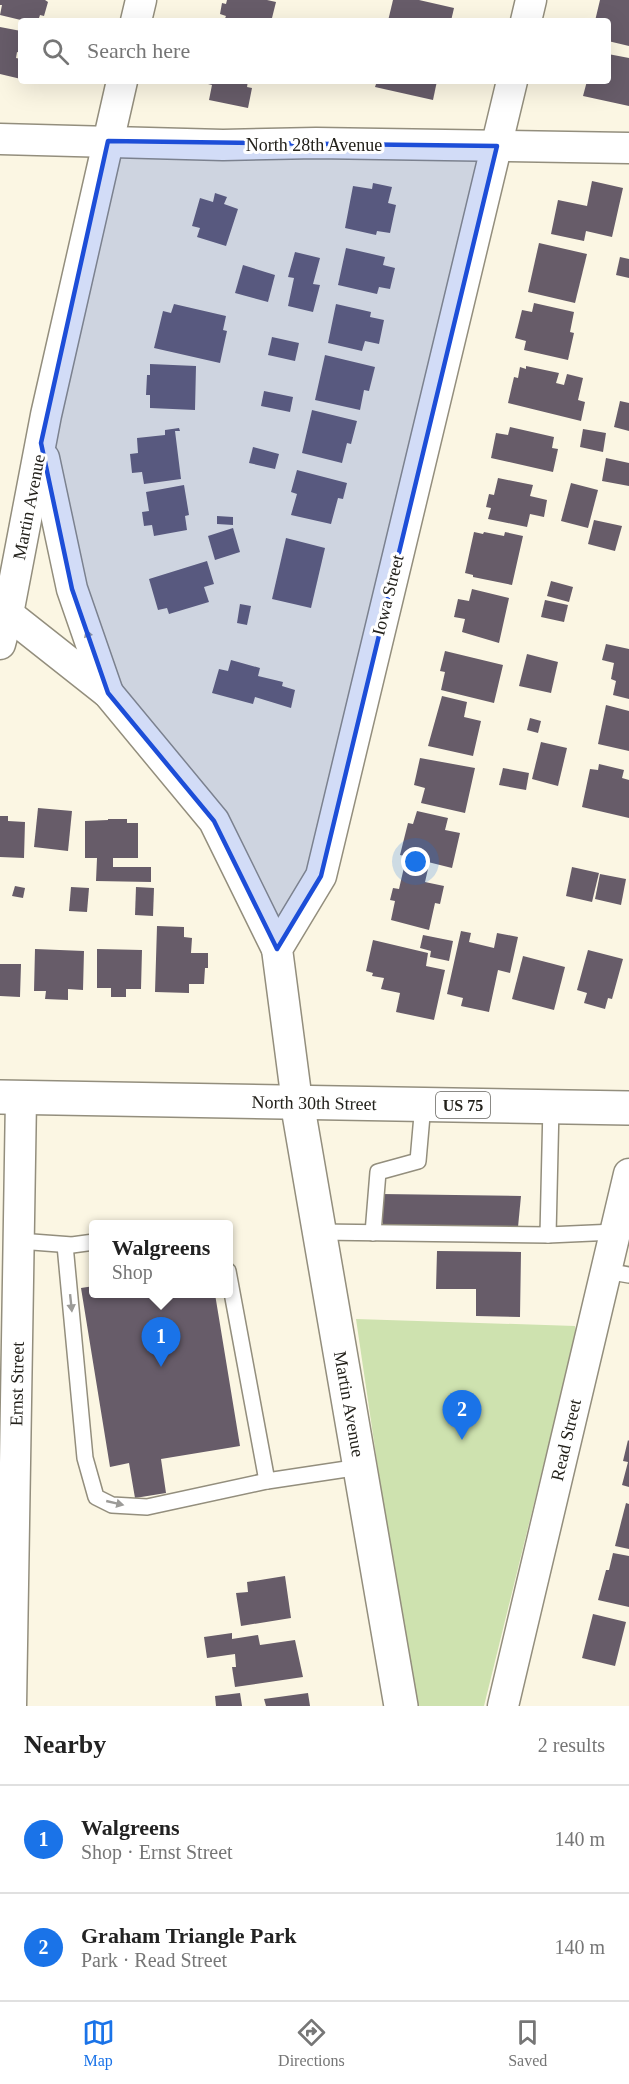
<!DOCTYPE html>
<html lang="en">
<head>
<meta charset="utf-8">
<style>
	body { margin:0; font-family:"Times New Roman",serif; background:#f2f2f2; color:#222 }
	.you { position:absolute; left:416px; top:862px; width:21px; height:21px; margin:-15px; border:4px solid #fff; border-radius:50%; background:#1a73e8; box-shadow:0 0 0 9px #1a73e833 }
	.badge { display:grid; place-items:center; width:39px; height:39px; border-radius:50%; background:#1a73e8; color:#fff; font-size:20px; font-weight:700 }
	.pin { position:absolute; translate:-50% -50px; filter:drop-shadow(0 2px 3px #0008) }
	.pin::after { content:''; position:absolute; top:32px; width:21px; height:18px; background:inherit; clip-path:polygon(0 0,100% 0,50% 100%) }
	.popup { position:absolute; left:89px; top:1220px; width:144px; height:78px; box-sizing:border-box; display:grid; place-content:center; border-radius:6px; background:#fff; filter:drop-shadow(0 2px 4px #0005); font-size:20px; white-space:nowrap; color:#767676 }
	.popup b { font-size:22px; color:#222 }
	.popup::after { content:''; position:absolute; left:50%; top:100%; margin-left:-12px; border:12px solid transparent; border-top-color:#fff }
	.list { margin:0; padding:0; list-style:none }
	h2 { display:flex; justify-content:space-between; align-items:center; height:78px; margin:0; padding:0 24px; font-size:26px }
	h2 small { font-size:20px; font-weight:400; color:#767676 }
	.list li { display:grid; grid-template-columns:39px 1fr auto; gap:18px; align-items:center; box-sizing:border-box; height:108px; padding:0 24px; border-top:2px solid #e0e0e0 }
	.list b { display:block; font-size:22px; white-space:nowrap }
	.list p { margin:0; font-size:20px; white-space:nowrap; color:#767676 }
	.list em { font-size:20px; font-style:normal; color:#767676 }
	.icon { flex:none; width:33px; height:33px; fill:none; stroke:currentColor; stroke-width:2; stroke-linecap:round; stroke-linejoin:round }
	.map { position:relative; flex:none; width:629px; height:1706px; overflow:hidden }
	.search { position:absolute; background:#fff; box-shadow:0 6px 24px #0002; left:18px; right:18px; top:18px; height:66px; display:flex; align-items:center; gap:15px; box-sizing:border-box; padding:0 21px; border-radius:6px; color:#767676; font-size:22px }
	.sheet { height:294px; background:#fff }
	nav { display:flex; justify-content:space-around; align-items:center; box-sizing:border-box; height:84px; border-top:2px solid #e0e0e0; background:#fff; font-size:16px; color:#767676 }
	nav a { display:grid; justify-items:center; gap:3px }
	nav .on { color:#1a73e8 }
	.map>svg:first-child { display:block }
</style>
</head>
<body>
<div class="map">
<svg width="629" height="1706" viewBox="0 0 629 1706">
	<rect width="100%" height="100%" fill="#fbf6e3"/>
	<path fill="#cee2af" d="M356 1319 575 1326 576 1333 484 1706H415L412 1700Z"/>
	<g fill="#675c69">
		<path d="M0 0H45L48 2 44 16 40 15 38 21H25L0 15 2 5H0Z"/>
		<path d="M227 0H267L276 2 272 18 276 19 275 21H224L226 16 220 14 222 3 226 4Z"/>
		<path d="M393 0H419L454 8 451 21H388Z"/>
		<path d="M600 0H629V46L608 41V21H595Z"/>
		<path d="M0 27 21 31V53L17 52 16 58 21 59V79L0 74Z"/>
		<path d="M608 54 629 58V106L583 96 587 81H608Z"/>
		<path d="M204 81H248L247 87 252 88 248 108 209 100 212 85 204 83Z"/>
		<path d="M377 81H437L433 100 375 87Z"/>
		<path d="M592 181 623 188 612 237 586 231 584 241 551 234 558 200 587 206Z"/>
		<path d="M373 183 392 187 388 203 396 205 390 233 377 231 376 235 345 228 353 186 372 189Z"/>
		<path d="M215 193 227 197 224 204 238 209 226 246 197 237 200 228 192 226 200 198 213 202Z"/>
		<path d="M539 243 587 254 575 303 528 292Z"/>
		<path d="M346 248 385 257 383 265 395 268 390 289 379 287 377 294 338 285Z"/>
		<path d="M295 252 320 258 313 284 320 285 313 312 288 306 294 278 288 277Z"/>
		<path d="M620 257 629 259V278L616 275Z"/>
		<path d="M243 265 275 275 268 302 235 293Z"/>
		<path d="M534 303 574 312 570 332 574 333 568 360 524 350 526 341 515 338 522 310 532 312Z"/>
		<path d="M174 304 226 316 223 330 227 331 220 363 154 348 163 311 171 313Z"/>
		<path d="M336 304 371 312 370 317 384 320 379 344 365 341 362 351 328 343Z"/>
		<path d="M272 337 299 343 295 361 268 355Z"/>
		<path d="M325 355 375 367 369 391 364 390 360 410 315 400Z"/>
		<path d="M150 364 196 366 195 410 150 408V395H146L147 375H150Z"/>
		<path d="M526 366 559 373 556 383 564 385 567 374 583 378 578 400 585 402 581 421 508 403 514 377 518 378 520 367 526 369Z"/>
		<path d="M264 391 293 397 290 412 261 406Z"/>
		<path d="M620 401 629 403V431L614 427Z"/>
		<path d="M312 410 357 421 351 444 347 443 342 463 302 453Z"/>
		<path d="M510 427 554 437 552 448 558 449 553 472 491 458 496 433 508 435Z"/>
		<path d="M179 428 180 431H175L181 479 144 484 142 472 132 473 130 454 138 453 137 438 165 435V430Z"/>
		<path d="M583 429 606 433 603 452 580 447Z"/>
		<path d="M253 447 279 454 275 469 249 463Z"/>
		<path d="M606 458 629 463V486L602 481Z"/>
		<path d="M297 470 347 483 343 499 338 498 331 524 291 515 297 494 291 492Z"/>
		<path d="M498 478 533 485 530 496 547 500 544 517 530 514 527 527 488 519 491 508 486 507 489 494 494 495Z"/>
		<path d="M571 483 598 490 588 528 561 521Z"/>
		<path d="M184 485 189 515 185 516 187 530 154 536 152 525 144 526 142 512 149 511 146 492Z"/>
		<path d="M217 516 233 517V525L217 524Z"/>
		<path d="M594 520 622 526 615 551 588 544Z"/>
		<path d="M233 528 240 552 215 560 208 536Z"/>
		<path d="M474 532 483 534 484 532 504 536 505 532 523 536 512 585 473 577V575L465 573Z"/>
		<path d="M286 538 325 548 311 608 272 599Z"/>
		<path d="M207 561 214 584 204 587 209 602 169 614 167 608 158 610 149 579Z"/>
		<path d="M551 581 573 587 569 602 547 596Z"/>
		<path d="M472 589 509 598 499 643 462 632 465 619 454 617 458 599 469 601Z"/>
		<path d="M545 600 568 605 564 622 541 617Z"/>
		<path d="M240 604 251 606 247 625 237 623Z"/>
		<path d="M606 644 629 649V699L613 695 616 681 611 679 614 663 602 660Z"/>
		<path d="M445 651 503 665 494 703 441 690 445 672 440 671Z"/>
		<path d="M527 654 558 662 551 693 519 686Z"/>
		<path d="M231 660 260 668 258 676 283 682 282 686 295 690 291 708 255 697 253 704 212 693 219 669 228 671Z"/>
		<path d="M442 696 467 702 464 717 481 721 473 756 428 746Z"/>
		<path d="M606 705 629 711V751L598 744Z"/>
		<path d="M530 718 541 721 538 733 527 730Z"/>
		<path d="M541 742 567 748 558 786 532 779Z"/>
		<path d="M420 758 475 768 465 813 421 803 425 788 414 785Z"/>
		<path d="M599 764 624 770 622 778 629 780V818L582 807 590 769 598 770Z"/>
		<path d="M503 768 529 773 526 790 499 785Z"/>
		<path d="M38 808 72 811 68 851 34 847Z"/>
		<path d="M417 811 448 818 445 830 460 833 452 868 400 855 408 823 413 824Z"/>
		<path d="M0 816H8V821L25 822 24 858 0 857Z"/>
		<path d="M108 819H127V823H138V858H113V867H151V882L96 881 97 858H85V821L108 820Z"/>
		<path d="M405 863 428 869 425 882 444 886 440 904 435 903 429 930 391 920 395 901 390 900 393 888 399 889Z"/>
		<path d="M572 867 599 873 592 902 566 896Z"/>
		<path d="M600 874 626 879 621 905 595 899Z"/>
		<path d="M15 886 25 888 23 898 12 896Z"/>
		<path d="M71 887 89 888 87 912 69 911Z"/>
		<path d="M136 887 154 888 153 916 135 915Z"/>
		<path d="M157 926 184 927V937L192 938 191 953H208V968H205L204 984H189V993L155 992Z"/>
		<path d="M461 931 471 933 469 942 494 948 497 933 518 937 510 973 498 970 489 1012 461 1006 463 998 447 994Z"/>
		<path d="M423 935 453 941 449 961 430 957 431 951 420 948Z"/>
		<path d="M373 940 428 953 426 966 445 970 434 1020 396 1012 400 993 381 989 384 978 372 976 373 973 366 971Z"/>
		<path d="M35 949 84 951 83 990 68 989V1000L45 999 46 991H34Z"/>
		<path d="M97 949 142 950 141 989H126V997H111V988H97Z"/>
		<path d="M588 950 623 959 612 999 608 998 605 1009 584 1003 587 993 577 990Z"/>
		<path d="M523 956 565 967 554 1010 512 999Z"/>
		<path d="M0 964H21L20 997 0 996Z"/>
		<path d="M382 1194 521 1196 518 1227 383 1225Z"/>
		<path d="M437 1251 521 1252 520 1317 476 1316V1289H436Z"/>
		<path d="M94 1286V1294H215L240 1446 161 1459 166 1493 135 1498 129 1463 110 1467 81 1288Z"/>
		<path d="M628 1440 629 1441V1487L622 1485 628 1462 623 1461Z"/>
		<path d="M626 1503 629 1504V1549L615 1546Z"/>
		<path d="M613 1553 629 1556V1607L598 1600 606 1570H609Z"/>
		<path d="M285 1576 291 1618 241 1626 236 1593 248 1592 247 1582Z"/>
		<path d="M593 1614 626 1622 615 1666 582 1658Z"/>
		<path d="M232 1633V1639L258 1635 260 1645 295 1640 303 1677 235 1687 232 1667H236L235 1654 207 1658 204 1637Z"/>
		<path d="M240 1693 242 1706H216L215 1696Z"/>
		<path d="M308 1693 310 1706H266L264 1699Z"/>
	</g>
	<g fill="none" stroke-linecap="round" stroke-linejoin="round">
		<defs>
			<g id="service">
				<path d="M319 1232 548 1235 551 1106"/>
				<path d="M373 1233 378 1172 418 1161 423 1104"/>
				<path d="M548 1235 615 1232"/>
				<path d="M19 1241 72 1245 94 1242"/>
				<path d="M65 1245 85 1458 96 1497 112 1505 147 1507 267 1481"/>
				<path d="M228 1271 267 1481 360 1467"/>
				<path d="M606 1271 629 1275"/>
			</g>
			<g id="minor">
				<path d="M136 21 141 0"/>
				<path d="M526 21 531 0"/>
				<path d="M122 81 46 415 8 614 108 693 214 821 277 949"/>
				<path d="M0 139 223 145 316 143 629 148"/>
				<path d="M44 458 72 589 108 693"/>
				<path d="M0 607 8 614 0 644"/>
				<path d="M297 1102 277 949 321 876 512 81"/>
				<path d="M11 1706 21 1098"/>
				<path d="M503 1706 629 1174"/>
			</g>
			<path id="secondary" d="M297 1102 401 1706"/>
			<path id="trunk" d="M0 1097 629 1108"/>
		</defs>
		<use href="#service" stroke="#938e7d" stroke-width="18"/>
		<use href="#minor" stroke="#938e7d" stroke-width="33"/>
		<use href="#secondary" stroke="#938e7d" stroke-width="36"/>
		<use href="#trunk" stroke="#938e7d" stroke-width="36"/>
		<use href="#service" stroke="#fff" stroke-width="15"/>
		<use href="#minor" stroke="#fff" stroke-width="30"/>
		<use href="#secondary" stroke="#fff" stroke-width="33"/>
		<use href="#trunk" stroke="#fff" stroke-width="33"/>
	</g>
	<defs><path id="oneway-solid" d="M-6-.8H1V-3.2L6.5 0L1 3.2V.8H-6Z" transform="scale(1.5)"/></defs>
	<g fill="#9c9b98">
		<use href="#oneway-solid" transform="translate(89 638) rotate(-109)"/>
		<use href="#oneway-solid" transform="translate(71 1303) rotate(84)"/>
		<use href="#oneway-solid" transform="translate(115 1503) rotate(13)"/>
	</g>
	<path fill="#1d4ed8" fill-opacity="0.2" stroke="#1d4ed8" stroke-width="4.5" stroke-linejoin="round" d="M108 141 497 146 321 876 277 949 214 821 108 693 72 589 41 443Z"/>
	<g text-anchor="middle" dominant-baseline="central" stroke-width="6" stroke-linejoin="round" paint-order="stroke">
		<rect fill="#fff" stroke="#65645f" stroke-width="1.5" x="436" y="1092" width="54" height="26" rx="4.5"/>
		<g font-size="16" font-weight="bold" fill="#23211b">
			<text x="463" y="1105">US 75</text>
		</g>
		<g font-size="18" fill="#23211b" stroke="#fff">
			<text x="314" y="145">North 28th Avenue</text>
			<text transform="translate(29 507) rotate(-79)">Martin Avenue</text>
			<text transform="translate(388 595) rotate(-76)">Iowa Street</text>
			<text transform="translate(314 1103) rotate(1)">North 30th Street</text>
			<text transform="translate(17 1384) rotate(-89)">Ernst Street</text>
			<text transform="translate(349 1404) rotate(80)">Martin Avenue</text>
			<text transform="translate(566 1440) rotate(-77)">Read Street</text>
		</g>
	</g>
</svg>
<div class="you"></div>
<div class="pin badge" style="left:161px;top:1367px">1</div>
<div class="popup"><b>Walgreens</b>Shop</div>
<div class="pin badge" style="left:462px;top:1440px">2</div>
<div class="search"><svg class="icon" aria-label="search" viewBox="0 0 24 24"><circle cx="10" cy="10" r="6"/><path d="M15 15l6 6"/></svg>Search here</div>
</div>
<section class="sheet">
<h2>Nearby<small>2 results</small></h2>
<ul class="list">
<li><span class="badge">1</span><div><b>Walgreens</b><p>Shop · Ernst Street</p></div><em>140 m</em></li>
<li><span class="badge">2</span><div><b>Graham Triangle Park</b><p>Park · Read Street</p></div><em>140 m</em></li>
</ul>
</section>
<nav>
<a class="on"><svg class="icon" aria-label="map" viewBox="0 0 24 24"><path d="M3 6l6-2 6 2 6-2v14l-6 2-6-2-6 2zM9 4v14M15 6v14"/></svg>Map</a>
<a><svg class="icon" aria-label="directions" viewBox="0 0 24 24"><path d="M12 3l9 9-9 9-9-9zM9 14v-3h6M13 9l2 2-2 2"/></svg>Directions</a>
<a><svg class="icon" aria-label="saved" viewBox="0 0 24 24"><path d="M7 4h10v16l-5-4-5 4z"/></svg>Saved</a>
</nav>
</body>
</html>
